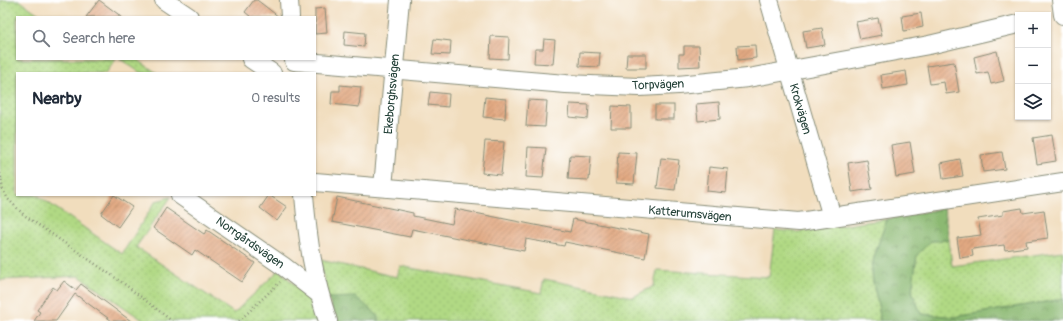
<!DOCTYPE html>
<html lang="en">
<head>
<meta charset="utf-8">
<style>
	body { margin:0; font-family:Pangolin,sans-serif; background:#f6f6f7; color:#1f2937 }
	.controls { position:absolute; right:12px; top:12px; display:grid; overflow:hidden; border-radius:0px; box-shadow:0 1px 3px #0004 }
	.controls button { width:36px; height:36px; display:grid; place-items:center; padding:0; border:0; border-bottom:1px solid #e0e1e3; background:#fff; color:#1f2937; font:20px sans-serif }
	.list { margin:0; padding:0; list-style:none }
	h2 { display:flex; justify-content:space-between; align-items:center; height:52px; margin:0; padding:0 16px; font-size:17px }
	h2 small { font-size:13px; font-weight:400; color:#747a83 }
	.icon { flex:none; width:22px; height:22px; fill:none; stroke:currentColor; stroke-width:2; stroke-linecap:round; stroke-linejoin:round }
	.map { position:relative; flex:none; width:1063px; height:321px; overflow:hidden }
	.search { position:absolute; background:#fff; box-shadow:0 1px 3px #0004; left:16px; top:16px; width:300px; height:44px; display:flex; align-items:center; gap:10px; box-sizing:border-box; padding:0 14px; border-radius:0px; color:#747a83; font-size:15px }
	.panel { position:absolute; background:#fff; box-shadow:0 1px 3px #0004; left:16px; top:72px; width:300px; height:124px; border-radius:0px }
	.map>svg:first-child { display:block }
</style>
</head>
<body>
<div class="map">
<svg width="1063" height="321" viewBox="0 0 1063 321">
	<defs>
		<pattern id="grass-dots" width="8" height="8" patternUnits="userSpaceOnUse"><rect width="8" height="8" fill="#b1d984"/><path d="M2 2h.1M6 6h.1" fill="none" stroke="#98bb73" stroke-width="1.8" stroke-linecap="round"/></pattern>
		<pattern id="forest-crowns" width="20" height="18" patternUnits="userSpaceOnUse"><rect width="20" height="18" fill="#8cb972"/><path d="M2 6a3 3 0 1 1 6 0M12 15a3 3 0 1 1 6 0" fill="none" stroke="#72985e"/></pattern>
		<pattern id="building-hatch" width="6" height="6" patternUnits="userSpaceOnUse"><rect width="6" height="6" fill="#e2a982"/><path d="M-1 1l2-2M0 6l6-6M5 7l2-2" fill="none" stroke="#b78b6b"/></pattern>
	</defs>
	<rect width="100%" height="100%" fill="#fff"/>
	<filter id="ink" filterUnits="userSpaceOnUse"><feTurbulence type="fractalNoise" baseFrequency=".025" numOctaves="2"/><feDisplacementMap in="SourceGraphic" scale="8" xChannelSelector="R" yChannelSelector="G"/><feConvolveMatrix kernelMatrix="1 2 1 2 8 2 1 2 1" color-interpolation-filters="sRGB"/></filter>
	<filter id="wash" filterUnits="userSpaceOnUse"><feTurbulence type="fractalNoise" baseFrequency=".012" numOctaves="4" result="noise"/><feDisplacementMap in="SourceGraphic" scale="16" xChannelSelector="R" yChannelSelector="G"/><feGaussianBlur stdDeviation="0.9" result="paint"/><feColorMatrix in="noise" values="0 0 0 0 0 0 0 0 0 0 0 0 0 0 0 0 0 1.4 0 .05"/><feComposite in="paint" operator="in"/></filter>
	<g filter="url(#wash)">
		<rect width="100%" height="100%" fill="#f1ddbd"/>
		<g fill="url(#grass-dots)" stroke="#688b5c">
			<path d="M0 0H19L43 17H17V59H116L106 73H17V195H37L122 254 156 201 171 197 136 247 234 313 279 270 309 298 317 321H144L79 276 0 280Z"/>
			<path d="M120 59H136L157 73H141Z"/>
			<path d="M887 219C883 231 872 259 872 269 872 288 880 304 880 321H379L377 315 328 298 320 260 397 277 400 266 541 293 544 279 633 297 654 286 657 270 769 277 775 230 798 232Z"/>
			<path d="M949 240 952 266 1063 251V299L955 317 921 314 912 291 917 254 931 241Z"/>
		</g>
		<g fill="url(#forest-crowns)" stroke="#567b53">
			<path d="M944 208 949 240 931 241 917 255 912 291 921 314 955 317 1063 299V321H880C880 304 872 288 872 269 872 259 883 231 887 219Z"/>
			<path d="M356 297 377 315 379 321H336L328 298Z"/>
		</g>
		<g id="blocks">
			<g fill="url(#building-hatch)">
				<path d="M99 0 122 17H86Z"/>
				<path d="M254 0H257L279 17H251L245 12Z"/>
				<path d="M325 8 327 33 315 34V9Z"/>
				<path d="M921 13 923 27 904 31 902 16Z"/>
				<path d="M878 18 882 35 860 39 856 22Z"/>
				<path d="M822 28 825 45 806 48 803 31Z"/>
				<path d="M345 31 365 33 364 47 344 45Z"/>
				<path d="M491 36 509 37 508 59 490 58Z"/>
				<path d="M434 39 451 41 450 55 432 54Z"/>
				<path d="M544 39 555 40 553 64 534 63 535 49H543Z"/>
				<path d="M755 45 756 58 738 60 737 46Z"/>
				<path d="M684 46H699L700 66 679 67V54H684Z"/>
				<path d="M997 51 1004 81 991 84 988 72 977 74 974 57Z"/>
				<path d="M580 52 600 53 599 67 579 66Z"/>
				<path d="M627 54H646V68H626Z"/>
				<path d="M954 62 959 92 946 94 944 82 930 84 927 66Z"/>
				<path d="M906 71 908 85 883 89 881 75Z"/>
				<path d="M340 85 361 87 359 107 331 104 332 91H340Z"/>
				<path d="M430 92 449 94 448 107 428 105Z"/>
				<path d="M485 97 506 99 505 119 483 117Z"/>
				<path d="M528 100 547 101 545 127 526 126Z"/>
				<path d="M719 102 720 119 698 121 696 104Z"/>
				<path d="M570 104 589 105 588 119 569 117Z"/>
				<rect x="655" y="105" width="19" height="14"/>
				<path d="M612 106 631 107V128H611Z"/>
				<path d="M1052 135 1056 161 1037 164 1033 138Z"/>
				<path d="M485 141 504 142 501 175 482 173Z"/>
				<path d="M910 142 915 174 896 177 891 145Z"/>
				<path d="M528 147 546 148 543 178 526 177Z"/>
				<path d="M618 152 637 153 634 184 616 183Z"/>
				<path d="M1002 152 1005 169 983 172 981 155Z"/>
				<path d="M570 155 591 156 589 180 568 179Z"/>
				<path d="M661 158 679 160 675 190 657 188Z"/>
				<path d="M960 159 963 176 943 179 941 163Z"/>
				<path d="M867 160 872 189 852 192 848 163Z"/>
				<path d="M709 167 728 169 726 193 707 191Z"/>
				<path d="M114 195 132 207 118 227 101 214Z"/>
				<path d="M269 195 287 207 277 221 260 208Z"/>
				<path d="M337 197 413 213V216L452 224 455 209 570 232 573 219 649 234 645 258 565 242 564 246 526 239 524 251 412 229 410 237 332 222Z"/>
				<path d="M166 208 204 234 207 230 255 263 242 282 195 250 192 255 153 228Z"/>
				<path d="M1022 208 1023 213 1044 210 1048 238 1026 241 1027 247 1005 250 1004 245 972 249 973 256 960 258 957 238 981 235 978 219 1003 215V211Z"/>
				<path d="M64 281 76 290 81 284 131 321H112L75 294 56 321H34L40 312 37 310 53 287 57 290Z"/>
			</g>
		</g>
	</g>
	<g filter="url(#ink)">
		<use href="#blocks" fill-opacity="0" stroke="#888d78" stroke-width="1"/>
		<g fill="none" stroke-linecap="round" stroke-linejoin="round">
			<defs>
				<g id="minor">
					<path d="M164 0 189 17"/>
					<path d="M289 0 290 17"/>
					<path d="M769 0 832 217"/>
					<path d="M1061 0 1063 15"/>
					<path d="M251 59 272 73"/>
					<path d="M294 61 566 84 639 87 678 85 748 78 929 45 1018 24"/>
					<path d="M315 182 799 222 1063 182"/>
					<path d="M383 187 400 0"/>
					<path d="M180 195 283 266 318 293"/>
					<path d="M304 195C308 242 313 276 328 321"/>
				</g>
			</defs>
			<use href="#minor" stroke="#888d78" stroke-width="20"/>
			<g stroke="#888d78" stroke-width="2.5" stroke-dasharray="1 3" stroke-linecap="butt">
				<path d="M0 173 3 190 8 199 24 215 123 283 172 321"/>
				<path d="M239 321 280 282"/>
			</g>
			<use href="#minor" stroke="#fff" stroke-width="18"/>
		</g>
	</g>
	<g text-anchor="middle" dominant-baseline="central" stroke-width="3" stroke-linejoin="round" paint-order="stroke">
		<g font-size="12" fill="#1f3d34" stroke="#fff">
			<text transform="translate(658 85) rotate(-2)">Torpvägen</text>
			<text transform="translate(392 94) rotate(-85)">Ekeborghsvägen</text>
			<text transform="translate(800 109) rotate(74)">Krokvägen</text>
			<text transform="translate(690 214) rotate(5)">Katterumsvägen</text>
			<text transform="translate(250 243) rotate(35)">Norrgårdsvägen</text>
		</g>
	</g>
</svg>
<div class="controls">
<button>+</button>
<button>−</button>
<button><svg class="icon" aria-label="layers" viewBox="0 0 24 24"><path d="M12 4l9 5-9 5-9-5zM3 14l9 5 9-5"/></svg></button>
</div>
<div class="search"><svg class="icon" aria-label="search" viewBox="0 0 24 24"><circle cx="10" cy="10" r="6"/><path d="M15 15l6 6"/></svg>Search here</div>
<section class="panel">
<h2>Nearby<small>0 results</small></h2>
<ul class="list">
</ul>
</section>
</div>
</body>
</html>
